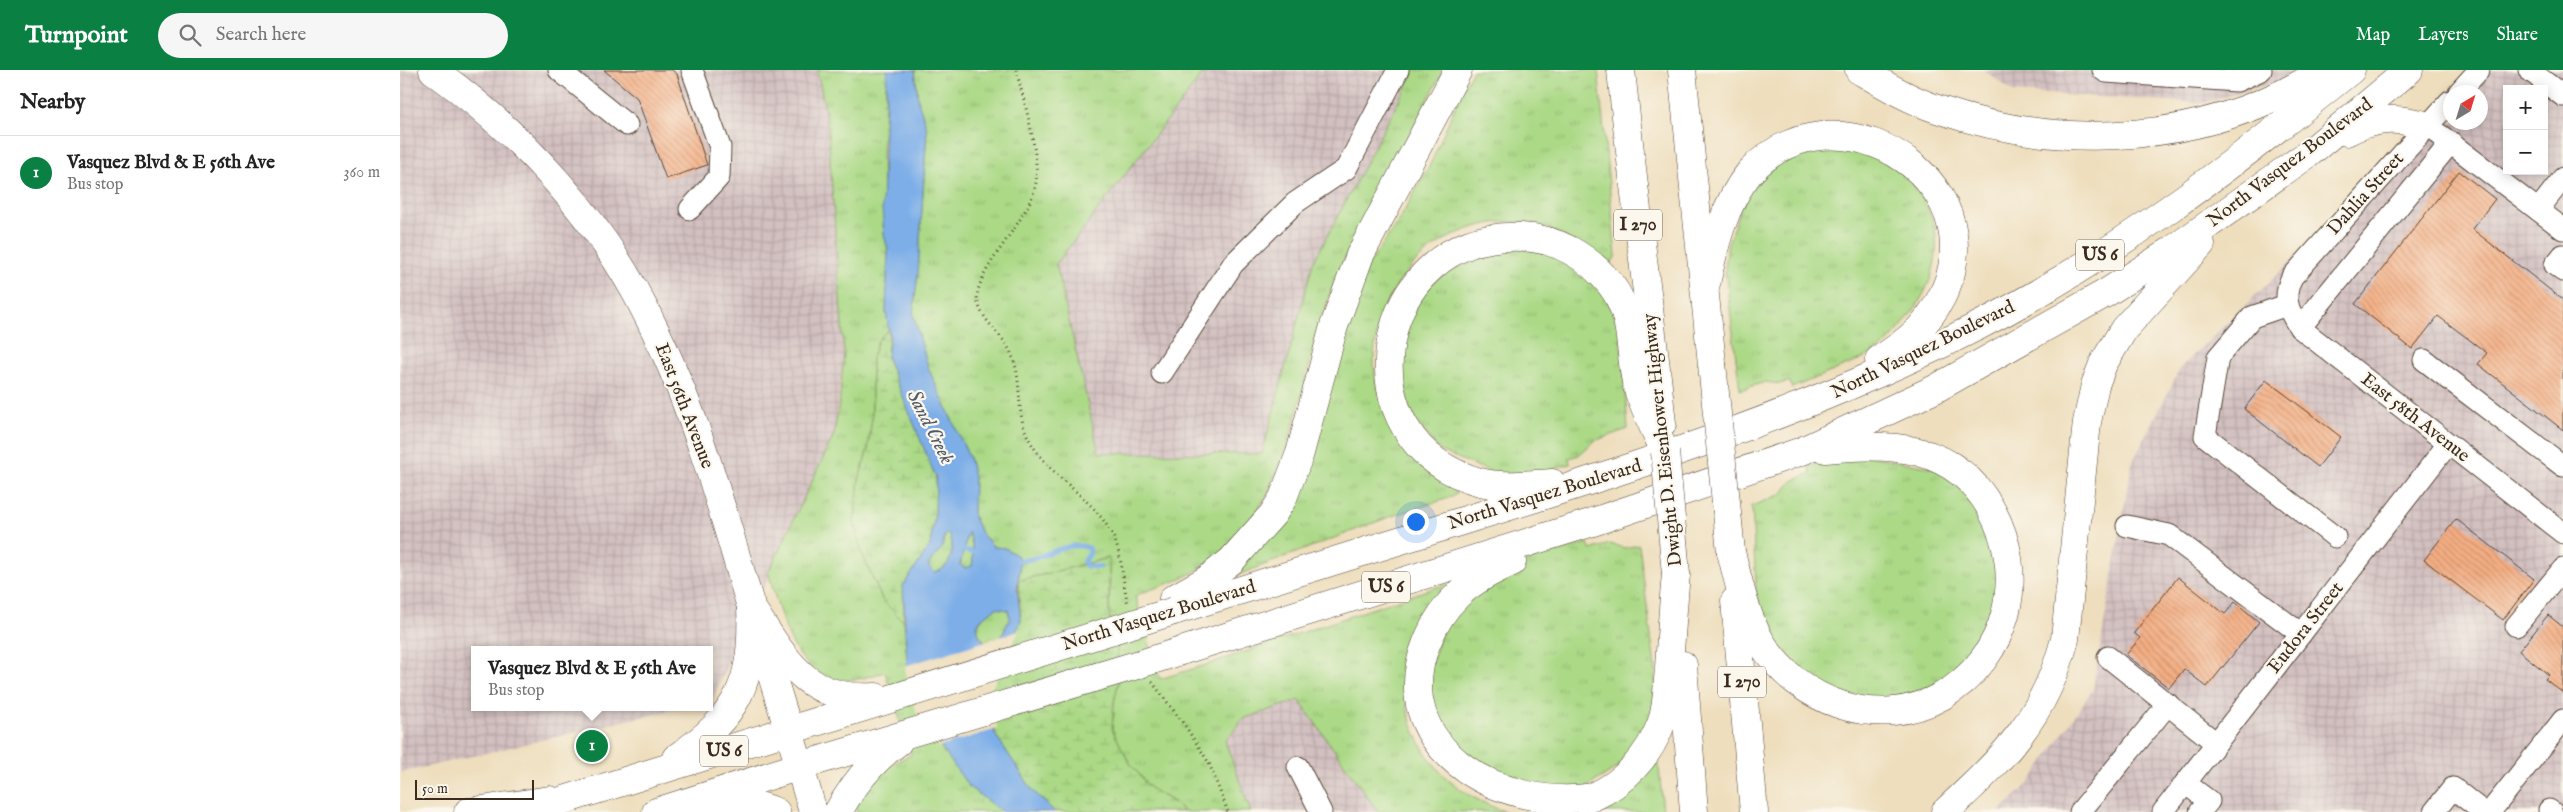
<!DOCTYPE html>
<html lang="en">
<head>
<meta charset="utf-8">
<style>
	body { margin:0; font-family:"IM FELL English",serif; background:#f6f6f6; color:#222 }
	.controls { position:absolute; right:15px; top:15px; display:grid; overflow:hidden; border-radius:0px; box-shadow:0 2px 12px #0003 }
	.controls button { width:45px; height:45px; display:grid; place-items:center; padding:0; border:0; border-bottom:1px solid #e0e0e0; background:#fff; color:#222; font:25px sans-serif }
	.compass { position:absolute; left:2043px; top:15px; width:45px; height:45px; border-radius:50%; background:#fff; box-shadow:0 2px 12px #0003; rotate:38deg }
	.scale { position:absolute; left:15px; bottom:12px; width:119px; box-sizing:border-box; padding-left:5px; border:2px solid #3b2a1e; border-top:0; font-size:14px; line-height:18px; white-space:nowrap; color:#3b2a1e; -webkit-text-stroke:4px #fbf7ec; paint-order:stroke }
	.you { position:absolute; left:1015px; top:451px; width:18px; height:18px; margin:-12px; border:4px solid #fff; border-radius:50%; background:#1a73e8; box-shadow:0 0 0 8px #1a73e833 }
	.badge { display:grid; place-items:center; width:32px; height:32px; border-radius:50%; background:#0b8043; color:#fff; font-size:16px; font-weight:700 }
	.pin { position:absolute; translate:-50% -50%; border:2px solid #fff; box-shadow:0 1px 5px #0006 }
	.popup { position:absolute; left:71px; top:576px; width:242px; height:65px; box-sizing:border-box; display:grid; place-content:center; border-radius:0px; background:#fff; filter:drop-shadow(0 1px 4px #0005); font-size:16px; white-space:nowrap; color:#767676 }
	.popup b { font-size:19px; color:#222 }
	.popup::after { content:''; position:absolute; left:50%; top:100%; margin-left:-10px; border:10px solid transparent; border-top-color:#fff }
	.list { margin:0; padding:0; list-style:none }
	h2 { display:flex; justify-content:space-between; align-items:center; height:65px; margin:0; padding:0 20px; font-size:21px }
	h2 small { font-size:16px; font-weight:400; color:#767676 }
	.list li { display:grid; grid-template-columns:32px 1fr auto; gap:15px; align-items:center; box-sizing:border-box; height:75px; padding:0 20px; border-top:1px solid #e0e0e0 }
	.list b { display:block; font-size:19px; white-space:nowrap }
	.list p { margin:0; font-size:16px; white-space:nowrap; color:#767676 }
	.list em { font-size:16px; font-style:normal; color:#767676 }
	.icon { flex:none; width:28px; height:28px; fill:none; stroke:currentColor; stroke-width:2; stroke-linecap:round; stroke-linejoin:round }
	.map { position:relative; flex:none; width:2163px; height:742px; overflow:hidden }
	header { display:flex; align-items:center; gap:30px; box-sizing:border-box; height:70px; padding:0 25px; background:#0b8043; color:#fff }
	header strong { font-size:24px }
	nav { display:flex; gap:28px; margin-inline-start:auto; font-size:18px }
	.search { width:350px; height:45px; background:#f6f6f6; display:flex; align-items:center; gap:12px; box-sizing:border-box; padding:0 18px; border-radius:28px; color:#767676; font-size:19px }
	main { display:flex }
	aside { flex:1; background:#fff }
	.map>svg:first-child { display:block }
</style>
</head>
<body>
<header>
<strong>Turnpoint</strong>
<div class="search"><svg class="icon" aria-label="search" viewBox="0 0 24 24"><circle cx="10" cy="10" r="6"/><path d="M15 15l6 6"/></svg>Search here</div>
<nav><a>Map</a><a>Layers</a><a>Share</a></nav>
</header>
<main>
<aside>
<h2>Nearby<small></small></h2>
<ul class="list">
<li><span class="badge">1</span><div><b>Vasquez Blvd &amp; E 56th Ave</b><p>Bus stop</p></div><em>360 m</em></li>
</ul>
</aside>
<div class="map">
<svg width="2163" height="742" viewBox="0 0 2163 742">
	<defs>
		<pattern id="industrial-grid" width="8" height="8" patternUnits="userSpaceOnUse" patternTransform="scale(1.25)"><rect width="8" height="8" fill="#d2bfc0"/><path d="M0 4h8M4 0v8" fill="none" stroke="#b5a4a5"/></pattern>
		<pattern id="grass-tufts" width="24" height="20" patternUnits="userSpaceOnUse" patternTransform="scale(1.25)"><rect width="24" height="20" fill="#abd986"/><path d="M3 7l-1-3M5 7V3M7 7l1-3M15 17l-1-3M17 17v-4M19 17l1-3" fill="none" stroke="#94ba73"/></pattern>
		<pattern id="wetland-marsh" width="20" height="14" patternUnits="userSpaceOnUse" patternTransform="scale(1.25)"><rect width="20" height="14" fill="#abd986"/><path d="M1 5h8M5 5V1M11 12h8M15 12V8" fill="none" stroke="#94ba73"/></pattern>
		<pattern id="building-back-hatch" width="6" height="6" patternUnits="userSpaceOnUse" patternTransform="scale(1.25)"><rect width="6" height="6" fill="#f4ae83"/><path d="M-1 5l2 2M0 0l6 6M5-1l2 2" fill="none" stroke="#c78e6b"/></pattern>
	</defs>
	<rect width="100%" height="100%" fill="#fbf7ec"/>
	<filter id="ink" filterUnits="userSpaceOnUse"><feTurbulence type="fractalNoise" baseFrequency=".02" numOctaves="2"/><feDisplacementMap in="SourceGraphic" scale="10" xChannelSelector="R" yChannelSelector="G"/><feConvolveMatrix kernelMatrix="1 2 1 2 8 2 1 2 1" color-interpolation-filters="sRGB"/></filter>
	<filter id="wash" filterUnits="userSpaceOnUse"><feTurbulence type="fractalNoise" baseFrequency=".0096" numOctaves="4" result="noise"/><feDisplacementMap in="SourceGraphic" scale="20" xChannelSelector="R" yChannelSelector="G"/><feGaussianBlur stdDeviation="1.12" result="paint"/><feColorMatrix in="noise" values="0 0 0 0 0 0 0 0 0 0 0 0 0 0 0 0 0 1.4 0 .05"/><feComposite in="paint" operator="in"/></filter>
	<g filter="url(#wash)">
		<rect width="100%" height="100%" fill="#eedebd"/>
		<g fill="url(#industrial-grid)" fill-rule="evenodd">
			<path d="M0 0H417L427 49 444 284 434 365 311 631 310 580H74V637H284L0 703Z"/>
			<path d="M806 0H1015L913 193 862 384 699 383 656 194Z"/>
			<path d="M1584 0H1907L1901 4 1804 33 1613 22Z"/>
			<path d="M2090 0H2163V742H1599L1630 712 1693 619 1732 393 1781 297 2050 38V52H2080V22H2067ZM2107 19H2144V101H2107Z"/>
			<path d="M899 630 978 742H851L825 671 843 649Z"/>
		</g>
		<g fill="url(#grass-tufts)" stroke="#738252">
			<path d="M417 0H487L482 86 484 164 488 180 486 242 489 259 478 270 472 288V348L468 378 459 410 462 484 483 531 504 552 506 579 569 717 600 740 598 742H456C458 712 486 695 511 685L485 602C472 605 460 610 447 610 392 611 381 543 368 503L434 365 440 327 444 284 427 49Z"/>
			<path d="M515 0H806L656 194 699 383 862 384 913 193 1015 0H1044C1022 40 1001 80 980 120 963 152 945 184 932 218 895 316 896 443 794 502 775 513 754 517 735 526L760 609 812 593 1057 510C1038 534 1015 556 1007 586 995 630 1018 685 1052 713 1068 726 1087 735 1106 742H978L899 630 843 649 825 671 851 742H783L778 735 750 718 729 692 712 659 714 632 719 609 717 580 709 544 710 510 708 488 618 511 620 499 605 478 594 477 581 463 573 445 574 407 569 387 529 300 513 244 518 203 527 59 518 31Z"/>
			<path d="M1073 0H1198L1216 186 1209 196C1184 180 1159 158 1129 153 1055 143 988 197 976 269 973 285 973 307 979 322 987 340 998 363 1010 378 1022 395 1042 409 1057 423L1049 428 989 447 838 505 832 499 929 312 966 199 1001 147 1030 95 1060 25Z"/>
			<path d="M1445 75C1460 81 1483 86 1494 96 1547 141 1549 196 1507 249 1500 258 1493 267 1485 275 1466 290 1416 307 1392 318L1389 311 1380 314 1365 312 1340 320 1325 199 1328 173 1348 117 1388 84Z"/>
			<path d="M1097 175 1158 184 1200 216 1220 257 1228 359 1194 371 1179 385 1169 388 1170 394 1147 401 1099 405 1040 381 1011 345 996 285 1020 219Z"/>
			<path d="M1448 382 1544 400 1590 452 1599 526 1585 567 1557 600 1540 611 1519 622 1487 628 1446 625 1411 610 1379 579 1360 542 1356 519 1352 436 1382 424 1392 411 1411 403 1409 397Z"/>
			<path d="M568 462C573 472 574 485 572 496L565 498 560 495Z"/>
			<path d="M548 463C557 475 551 501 534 502L529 497V493L544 473 545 465Z"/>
			<path d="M1188 473 1190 480 1210 474 1225 478 1239 475 1256 604 1252 646 1228 690 1184 719 1091 714 1036 656 1027 606 1049 543 1117 494Z"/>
			<path d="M596 538 608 540 610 548 601 568 587 573 577 563C577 550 585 545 596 538Z"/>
			<path d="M1258 686 1263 742H1175L1178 741Z"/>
		</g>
		<g fill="url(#wetland-marsh)" stroke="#738252">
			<path d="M489 259 487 288 536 408 535 443 530 476 503 516 504 552 483 531 462 484 454 453 459 410 468 378 472 348V288L478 270Z"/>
			<path d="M709 488V544L717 580 719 609 714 632 712 659 729 692 750 718 778 735 783 742H655L633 721 595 664 590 617 621 551 618 511Z"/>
		</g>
		<path fill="#7daee8" stroke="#5c6c83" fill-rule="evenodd" d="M487 0H515L518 31 527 59 518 203 513 244 529 300 569 387 574 407 573 445 581 463 594 477 605 478 618 486 620 499 617 518 621 551 590 617 595 664 633 721 655 742H602L569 717 521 649 507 595 503 516 530 476 535 443 536 408 487 288 490 267 486 242 488 180 484 164 482 138ZM568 462C573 472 574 486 572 496L565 498 560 495ZM548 463C557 475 551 501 534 502L529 497V493L542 478 545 465ZM596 538 608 540 610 548 601 568 587 573 580 568 577 556 581 549Z"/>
		<path fill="#eedebd" d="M619 561 592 618 597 659 538 677 519 650 507 613 505 596Z"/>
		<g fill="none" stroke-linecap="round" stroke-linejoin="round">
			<g stroke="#7daee8" stroke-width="5">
				<path d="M559 479 578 483"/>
				<path d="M613 490C639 495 663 468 689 478L690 483 684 492 686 496 700 497"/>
			</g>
		</g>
		<g id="blocks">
			<g fill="url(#building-back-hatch)">
				<path d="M204 0H272L277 4 307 95 266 109 237 28Z"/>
				<path d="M2059 101 2095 129 2072 159 2163 230V360L2078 294 2087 283 2038 246 2012 279 1955 234Z"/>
				<path d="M1866 310 1941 367 1918 397 1844 339Z"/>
				<path d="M2056 449 2134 509 2103 550 2024 490Z"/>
				<path d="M1778 507 1825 544 1835 532 1859 552 1807 617 1784 599 1769 618 1726 585 1740 568 1734 563Z"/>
				<path d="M2148 545 2163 557V623L2145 609 2149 605 2119 581Z"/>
			</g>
		</g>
	</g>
	<g filter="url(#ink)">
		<use href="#blocks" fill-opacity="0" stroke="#564536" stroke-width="1"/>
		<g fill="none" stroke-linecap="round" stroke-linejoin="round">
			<defs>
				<g id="minor">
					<path d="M159 0 227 55"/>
					<path d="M1703 0 1706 2 1837 11 1861 0"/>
					<path d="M2129 0 2163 26"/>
					<path d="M2059 22 2079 0"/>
					<path d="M2050 31 1892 207C1882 227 1888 241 1900 258L2163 463"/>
					<path d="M2040 65 2163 159"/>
					<path d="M290 139 319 107 320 77 292 0"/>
					<path d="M2138 140 2163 108"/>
					<path d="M2163 185 2155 195 2163 201"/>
					<path d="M1887 235 1852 247 1818 287 1805 366 1935 467"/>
					<path d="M1900 258 2051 72"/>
					<path d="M2024 290 2163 396"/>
					<path d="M762 303 833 194 895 133 946 99 998 0"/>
					<path d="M1727 456 1769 465 1901 564"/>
					<path d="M2116 556 2163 499"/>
					<path d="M1708 587 1816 673"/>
					<path d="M898 697 921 742"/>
					<path d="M1785 713 1809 731 1800 742"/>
					<path d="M2149 740 2152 742"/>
					<path d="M1680 742 1768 634"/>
					<path d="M1763 742 2048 374"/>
					<path d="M2034 742 2053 718 2083 742"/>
					<path d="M2090 742 2163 650"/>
				</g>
				<g id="major">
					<path d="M33 0C121 63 200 148 248 246 292 333 319 427 346 520 368 594 392 668 413 742"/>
					<path d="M68 742 150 730"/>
				</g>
				<g id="highway">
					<path d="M1221 0C1233 118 1250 236 1262 354"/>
					<path d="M1282 0 1312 294"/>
					<path d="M1459 0C1485 15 1510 30 1537 39 1665 83 1809 74 1924 0"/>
					<path d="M1946 62C1975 47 1997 47 2027 56"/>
					<path d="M1305 218C1314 177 1323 135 1350 102 1445 0 1629 132 1521 257 1509 270 1494 280 1479 290"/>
					<path d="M1152 413C1129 414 1103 418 1080 412 937 374 971 161 1121 167 1157 168 1189 187 1211 215 1235 246 1228 280 1237 316 1243 338 1256 361 1265 382"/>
					<path d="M1331 482C1339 513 1345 544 1361 572 1397 632 1478 662 1542 626 1609 587 1628 505 1591 439 1555 374 1490 372 1425 379"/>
					<path d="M1112 492C1092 501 1074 510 1058 525 1044 538 1034 555 1027 572 985 674 1097 742 1193 727 1224 713 1249 686 1261 654 1268 636 1267 616 1269 598 1271 566 1273 535 1276 504"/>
					<path d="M773 529 805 511 831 491 873 444 883 428 900 383 934 256 960 185 1058 0"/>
					<path d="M1335 531 1354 742"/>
					<path d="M351 537C386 589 405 632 476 627"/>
					<path d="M774 541C875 510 975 478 1075 447 1249 393 1415 339 1578 256 1713 187 1833 95 1951 0"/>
					<path d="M781 581 1190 453 1402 381 1535 319 1706 223 1771 181 1908 84 2009 0"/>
					<path d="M1283 595 1294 742"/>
					<path d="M276 688C339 645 354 613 351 537"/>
					<path d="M308 733C332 731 355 732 376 742"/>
					<path d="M125 742 713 560"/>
					<path d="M256 742 400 696 740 594"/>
					<path d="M438 742C454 713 472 691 498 672"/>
					<path d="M1545 742C1603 688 1645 648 1665 569L1687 352 1695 315 1703 294 1724 259 1801 174"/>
				</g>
			</defs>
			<use href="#minor" stroke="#564536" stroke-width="23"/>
			<use href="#major" stroke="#564536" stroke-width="29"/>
			<use href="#highway" stroke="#564536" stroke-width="29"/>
			<g stroke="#564536" stroke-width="3" stroke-dasharray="1 4" stroke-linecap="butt">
				<path d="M616 0C624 30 639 82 636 112 633 148 570 203 578 233 583 252 603 265 611 283 624 311 614 344 630 371 650 408 693 427 712 464 723 486 722 511 728 534"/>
				<path d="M752 612 786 657 809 693 828 742"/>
			</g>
			<use href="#minor" stroke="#fff" stroke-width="21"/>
			<use href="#major" stroke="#fff" stroke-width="28"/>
			<use href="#highway" stroke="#fff" stroke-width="28"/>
			<defs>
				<g id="highway-bridge">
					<path d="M1312 294 1331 482"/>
					<path d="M1265 382 1276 504"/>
					<path d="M713 560 774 541"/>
					<path d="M740 594 781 581"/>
				</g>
			</defs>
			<use href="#highway-bridge" stroke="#564536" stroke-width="29" stroke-linecap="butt"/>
			<use href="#highway-bridge" stroke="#fff" stroke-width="28"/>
		</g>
	</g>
	<g text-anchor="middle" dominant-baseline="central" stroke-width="4.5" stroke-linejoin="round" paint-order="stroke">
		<g fill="#fbf7ec" stroke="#75685c" stroke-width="1">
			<rect x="1214" y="139.5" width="48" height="31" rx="4"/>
			<rect x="1676" y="169.5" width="48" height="31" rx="4"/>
			<rect x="962" y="501.5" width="48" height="31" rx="4"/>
			<rect x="1318" y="596.5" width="48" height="31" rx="4"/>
			<rect x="300" y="665.5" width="48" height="31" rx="4"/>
		</g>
		<g font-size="18" font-weight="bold" fill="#3b2a1e">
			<text x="1238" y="155">I 270</text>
			<text x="1700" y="185">US 6</text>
			<text x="986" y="517">US 6</text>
			<text x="1342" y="612">I 270</text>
			<text x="324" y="681">US 6</text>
		</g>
		<g font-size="19" fill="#3b2a1e" stroke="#fbf7ec">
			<text transform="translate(1890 93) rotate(-37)">North Vasquez Boulevard</text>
			<text transform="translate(1966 124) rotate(-48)">Dahlia Street</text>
			<text transform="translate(1523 280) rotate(-26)">North Vasquez Boulevard</text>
			<text transform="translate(284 336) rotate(69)">East 56th Avenue</text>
			<text transform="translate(2015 348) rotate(38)">East 58th Avenue</text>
			<text transform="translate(1263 370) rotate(-96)">Dwight D. Eisenhower Highway</text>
			<text transform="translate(1145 425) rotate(-17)">North Vasquez Boulevard</text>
			<text transform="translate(759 546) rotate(-17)">North Vasquez Boulevard</text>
			<text transform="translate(1906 558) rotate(-52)">Eudora Street</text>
		</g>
		<g font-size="20" font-style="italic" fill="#525865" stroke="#fbf7ec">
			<text transform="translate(530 357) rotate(63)">Sand Creek</text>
		</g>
	</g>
</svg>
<div class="controls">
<button>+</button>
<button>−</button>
</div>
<svg class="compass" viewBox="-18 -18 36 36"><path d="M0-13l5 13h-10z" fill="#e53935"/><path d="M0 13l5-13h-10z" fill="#767676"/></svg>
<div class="scale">50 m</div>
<div class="you"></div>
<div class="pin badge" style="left:192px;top:676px">1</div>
<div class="popup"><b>Vasquez Blvd &amp; E 56th Ave</b>Bus stop</div>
</div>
</main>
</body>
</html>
